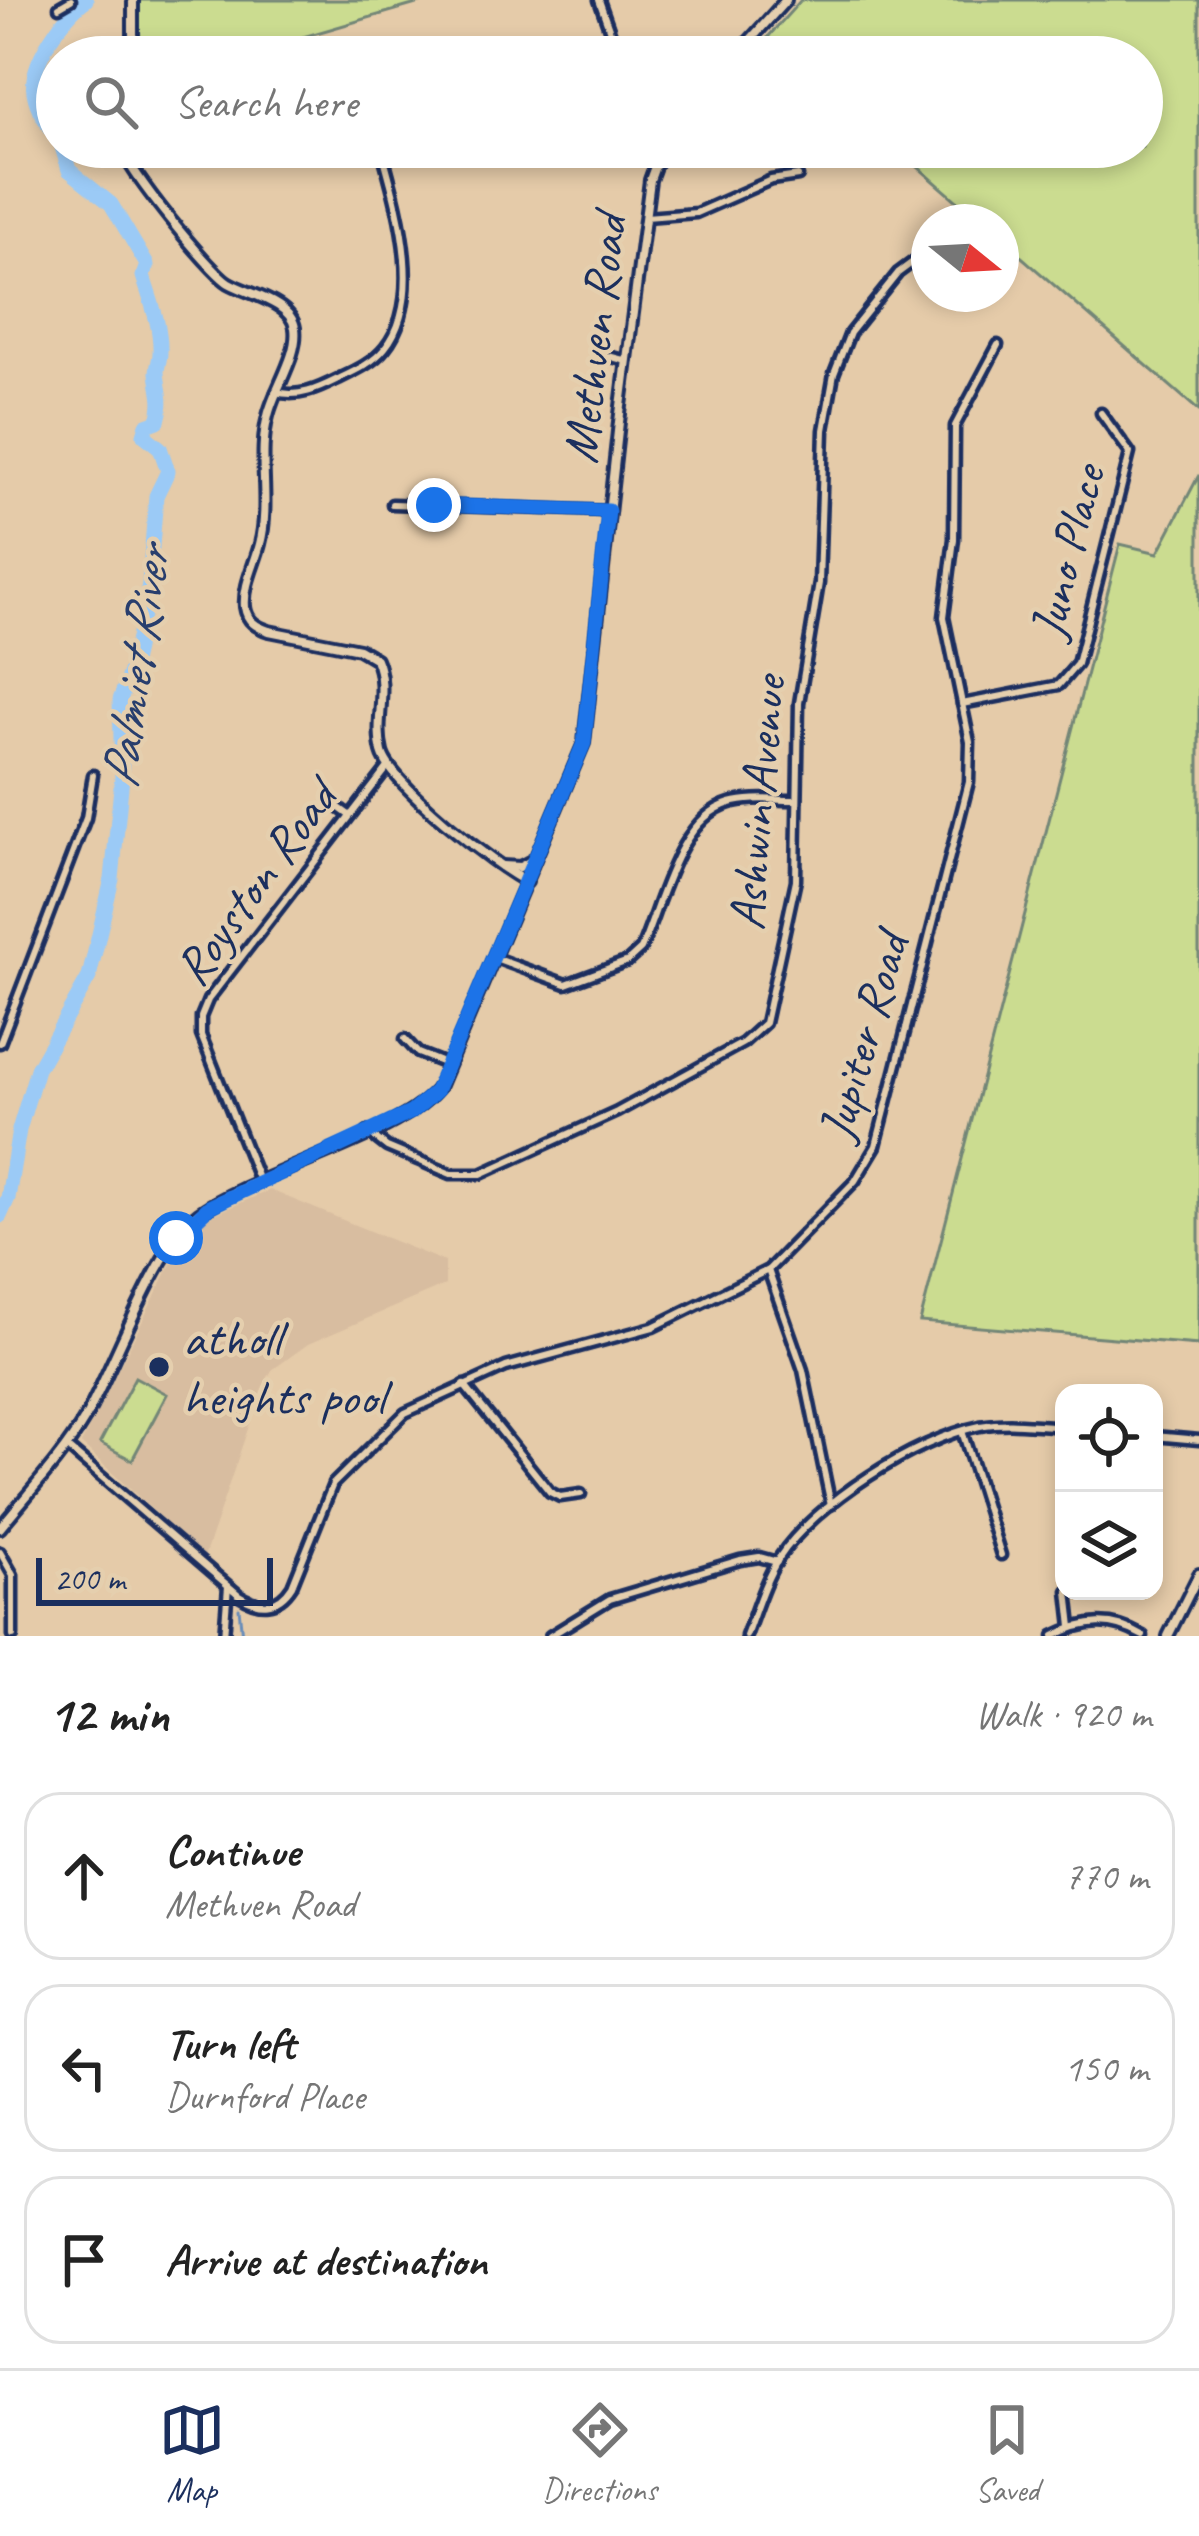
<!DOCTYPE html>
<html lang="en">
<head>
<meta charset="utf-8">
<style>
	body { margin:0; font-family:Caveat,sans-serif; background:#f6f6f6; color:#222 }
	.controls { position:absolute; right:36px; bottom:36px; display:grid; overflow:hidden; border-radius:24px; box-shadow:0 6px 18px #0003 }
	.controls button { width:108px; height:108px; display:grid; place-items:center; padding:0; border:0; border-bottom:3px solid #e0e0e0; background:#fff; color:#222; font:60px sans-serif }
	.compass { position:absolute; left:911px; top:204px; width:108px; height:108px; border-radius:50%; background:#fff; box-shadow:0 6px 18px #0003; rotate:108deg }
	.scale { position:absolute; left:36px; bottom:30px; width:237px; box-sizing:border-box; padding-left:12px; border:6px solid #1b2f5e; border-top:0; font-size:33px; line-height:42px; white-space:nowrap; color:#1b2f5e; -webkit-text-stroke:9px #e5cfae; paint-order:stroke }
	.stop { position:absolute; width:36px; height:36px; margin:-27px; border:9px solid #1a73e8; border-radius:50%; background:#fff }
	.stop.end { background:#1a73e8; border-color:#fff; box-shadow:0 3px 12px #0008 }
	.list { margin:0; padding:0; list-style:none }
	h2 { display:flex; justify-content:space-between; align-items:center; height:156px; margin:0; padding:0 48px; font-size:51px }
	h2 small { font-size:39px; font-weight:400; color:#767676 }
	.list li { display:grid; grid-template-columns:78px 1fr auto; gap:36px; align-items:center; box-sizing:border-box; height:168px; margin:0 24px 24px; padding:0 24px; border:3px solid #e0e0e0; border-radius:36px }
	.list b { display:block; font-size:45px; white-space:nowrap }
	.list p { margin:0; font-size:39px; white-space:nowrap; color:#767676 }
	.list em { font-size:39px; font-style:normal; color:#767676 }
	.icon { flex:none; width:66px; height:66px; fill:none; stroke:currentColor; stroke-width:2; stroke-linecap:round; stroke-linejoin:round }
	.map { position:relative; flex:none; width:1199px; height:1636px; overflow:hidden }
	.search { position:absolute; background:#fff; box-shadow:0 6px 18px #0003; left:36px; right:36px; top:36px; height:132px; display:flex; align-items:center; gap:30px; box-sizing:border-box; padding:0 42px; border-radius:66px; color:#767676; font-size:45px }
	.sheet { height:732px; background:#fff }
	nav { display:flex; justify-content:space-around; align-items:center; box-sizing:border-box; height:168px; border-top:3px solid #e0e0e0; background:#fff; font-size:33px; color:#767676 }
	nav a { display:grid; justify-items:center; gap:6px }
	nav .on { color:#1b2f5e }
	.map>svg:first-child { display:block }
</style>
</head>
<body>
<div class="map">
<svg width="1199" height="1636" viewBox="0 0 1199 1636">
	<rect width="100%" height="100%" fill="#e5cba9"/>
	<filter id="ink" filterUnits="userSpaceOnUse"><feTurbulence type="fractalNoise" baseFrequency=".00833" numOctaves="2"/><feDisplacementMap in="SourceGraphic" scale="24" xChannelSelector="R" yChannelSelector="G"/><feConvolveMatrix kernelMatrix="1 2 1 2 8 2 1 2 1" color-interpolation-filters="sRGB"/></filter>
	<g filter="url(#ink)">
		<path fill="#d8bda0" d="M270 1190 445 1262V1285L308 1344 272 1370 262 1388 204 1557 81 1444 181 1244 208 1217Z"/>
		<g fill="#cbdc90" stroke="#738677" stroke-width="3">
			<path d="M139 0H430L234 57H140Z"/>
			<path d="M801 0H1199V411L1001 239V222H981L895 147H1142V57H791L768 37Z"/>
			<path d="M1199 475V1345L920 1322 1120 544 1158 553Z"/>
			<path d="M135 1377 167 1394 132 1460 100 1443Z"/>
		</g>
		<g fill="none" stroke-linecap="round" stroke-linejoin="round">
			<path stroke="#688cb9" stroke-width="3" d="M239 1608 242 1636"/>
			<g stroke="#9bcaf6" stroke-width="15">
				<path d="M57 137C47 123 37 110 34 92 29 64 63 15 86 0"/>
				<path d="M0 1216 8 1198 19 1130 37 1069 89 977 112 879 122 777 120 700 133 663 149 584 156 496 168 471 160 448 144 435 147 425 158 421C164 401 159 392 157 373 157 366 160 360 160 353 161 325 151 302 143 276L147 265 111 204 69 170 62 147"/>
			</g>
			<defs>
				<g id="minor">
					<path d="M599 0 619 57"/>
					<path d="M59 7 71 0"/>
					<path d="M356 49 358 57"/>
					<path d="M646 217 696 213 771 180 798 176"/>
					<path d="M608 356 627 361"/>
					<path d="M276 392C299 398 318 389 338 379 355 371 373 363 385 348 426 297 396 203 381 147"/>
					<path d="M392 504 608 511"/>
					<path d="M962 704 1059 685 1077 664 1130 453 1101 413"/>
					<path d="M331 802 349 815"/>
					<path d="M495 958 566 984 628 961 641 949C661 904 678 818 730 803 750 797 775 800 796 800"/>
					<path d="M405 1039 418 1053 448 1065"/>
					<path d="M0 1043 86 818 93 775"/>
					<path d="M368 1132 387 1147 451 1174H481L617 1112 743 1043 765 1023 796 880 799 703 819 583 824 430 834 374 850 333 898 273 929 250"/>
					<path d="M259 1181 201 1035V1017L208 1000 388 767"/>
					<path d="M768 1270 803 1370 831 1505"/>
					<path d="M464 1385 550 1492 560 1497 581 1494"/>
					<path d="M962 1431 1001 1555"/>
					<path d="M1154 1436 1199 1440"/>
					<path d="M68 1448 239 1595C259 1608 278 1608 292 1586L333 1484 405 1413 506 1367 653 1327 768 1270 855 1181 876 1146 969 782 970 742 944 617 954 539 955 426 998 345"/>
					<path d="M0 1552 13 1575V1636"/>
					<path d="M1068 1591 1072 1627"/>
					<path d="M224 1636 228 1586"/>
					<path d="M550 1636 610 1599 740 1560 759 1557 777 1562"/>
					<path d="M746 1636C756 1610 764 1581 779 1558 815 1503 916 1439 980 1426 1008 1421 1036 1425 1064 1427"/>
					<path d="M1054 1636C1086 1620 1112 1618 1143 1636"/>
				</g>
				<g id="tertiary">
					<path d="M133 0V57"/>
					<path d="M735 57 786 0"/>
					<path d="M122 147C124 166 210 272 229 283 248 294 291 302 295 328 299 355 274 389 268 416 257 457 271 502 260 544 255 564 243 586 245 607 247 621 256 627 269 631L359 649 376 659C389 689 374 721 382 752 390 784 495 866 527 882"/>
					<path d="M502 866 520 867 533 860"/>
					<path d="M0 1528C29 1492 61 1459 84 1420 113 1369 157 1244 199 1213 254 1173 409 1134 440 1085L584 743 619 422 650 180 662 147"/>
					<path d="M1168 1636 1199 1574"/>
				</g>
			</defs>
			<use href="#minor" stroke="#1b2f5e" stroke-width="15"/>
			<use href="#tertiary" stroke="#1b2f5e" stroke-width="16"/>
			<use href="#minor" stroke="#e5cfae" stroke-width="6"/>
			<use href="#tertiary" stroke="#e5cfae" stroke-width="8"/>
		</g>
	</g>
	<g fill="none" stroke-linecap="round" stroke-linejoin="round" filter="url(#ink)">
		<path stroke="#1a73e8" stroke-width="15" d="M176 1238 209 1207 412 1112 436 1091 584 743 608 511 434 505"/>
	</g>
	<circle fill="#1b2f5e" stroke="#e5cfae" stroke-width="4.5" cx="159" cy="1367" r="12"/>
	<g text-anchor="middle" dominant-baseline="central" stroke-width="9" stroke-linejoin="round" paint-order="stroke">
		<g font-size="51" fill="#1b2f5e" stroke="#e5cfae">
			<text transform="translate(594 339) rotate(-83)">Methven Road</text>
			<text transform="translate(1067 552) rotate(-76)">Juno Place</text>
			<text transform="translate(757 803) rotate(-85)">Ashwin Avenue</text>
			<text transform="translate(255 883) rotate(-54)">Royston Road</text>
			<text transform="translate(863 1037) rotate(-74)">Jupiter Road</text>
		</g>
		<g font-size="51" fill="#1b2f5e" stroke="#e5cfae" text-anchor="start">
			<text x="183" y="1338">atholl<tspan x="183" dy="59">heights pool</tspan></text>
		</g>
		<g font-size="54" font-style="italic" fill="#283e6d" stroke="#e5cfae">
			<text transform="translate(135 668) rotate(-82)">Palmiet River</text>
		</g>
	</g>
</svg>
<div class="controls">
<button><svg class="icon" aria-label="locate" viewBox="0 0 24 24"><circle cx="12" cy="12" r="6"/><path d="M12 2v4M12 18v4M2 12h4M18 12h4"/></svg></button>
<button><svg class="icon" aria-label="layers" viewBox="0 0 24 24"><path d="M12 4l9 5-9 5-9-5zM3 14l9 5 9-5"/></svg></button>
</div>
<svg class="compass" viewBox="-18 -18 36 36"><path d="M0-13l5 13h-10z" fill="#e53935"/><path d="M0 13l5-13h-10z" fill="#767676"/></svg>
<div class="scale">200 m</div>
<div class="stop" style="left:176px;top:1238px"></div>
<div class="stop end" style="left:434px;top:505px"></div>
<div class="search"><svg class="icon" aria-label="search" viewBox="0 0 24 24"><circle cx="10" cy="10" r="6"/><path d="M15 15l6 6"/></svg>Search here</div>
</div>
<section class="sheet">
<h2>12 min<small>Walk · 920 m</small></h2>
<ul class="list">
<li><svg class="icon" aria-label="ahead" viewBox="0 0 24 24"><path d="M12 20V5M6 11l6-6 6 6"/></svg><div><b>Continue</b><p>Methven Road</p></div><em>770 m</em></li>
<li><svg class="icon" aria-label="left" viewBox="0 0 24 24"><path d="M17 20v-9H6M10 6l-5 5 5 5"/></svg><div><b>Turn left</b><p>Durnford Place</p></div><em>150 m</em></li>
<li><svg class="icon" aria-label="arrive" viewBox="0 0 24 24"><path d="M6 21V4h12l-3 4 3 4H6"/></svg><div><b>Arrive at destination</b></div></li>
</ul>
</section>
<nav>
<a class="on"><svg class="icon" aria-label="map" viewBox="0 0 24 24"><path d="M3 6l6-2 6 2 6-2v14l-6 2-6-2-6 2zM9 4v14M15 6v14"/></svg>Map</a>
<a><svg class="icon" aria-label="directions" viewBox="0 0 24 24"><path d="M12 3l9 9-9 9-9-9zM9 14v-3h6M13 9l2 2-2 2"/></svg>Directions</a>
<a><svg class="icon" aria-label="saved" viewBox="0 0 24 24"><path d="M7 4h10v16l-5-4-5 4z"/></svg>Saved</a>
</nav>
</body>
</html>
